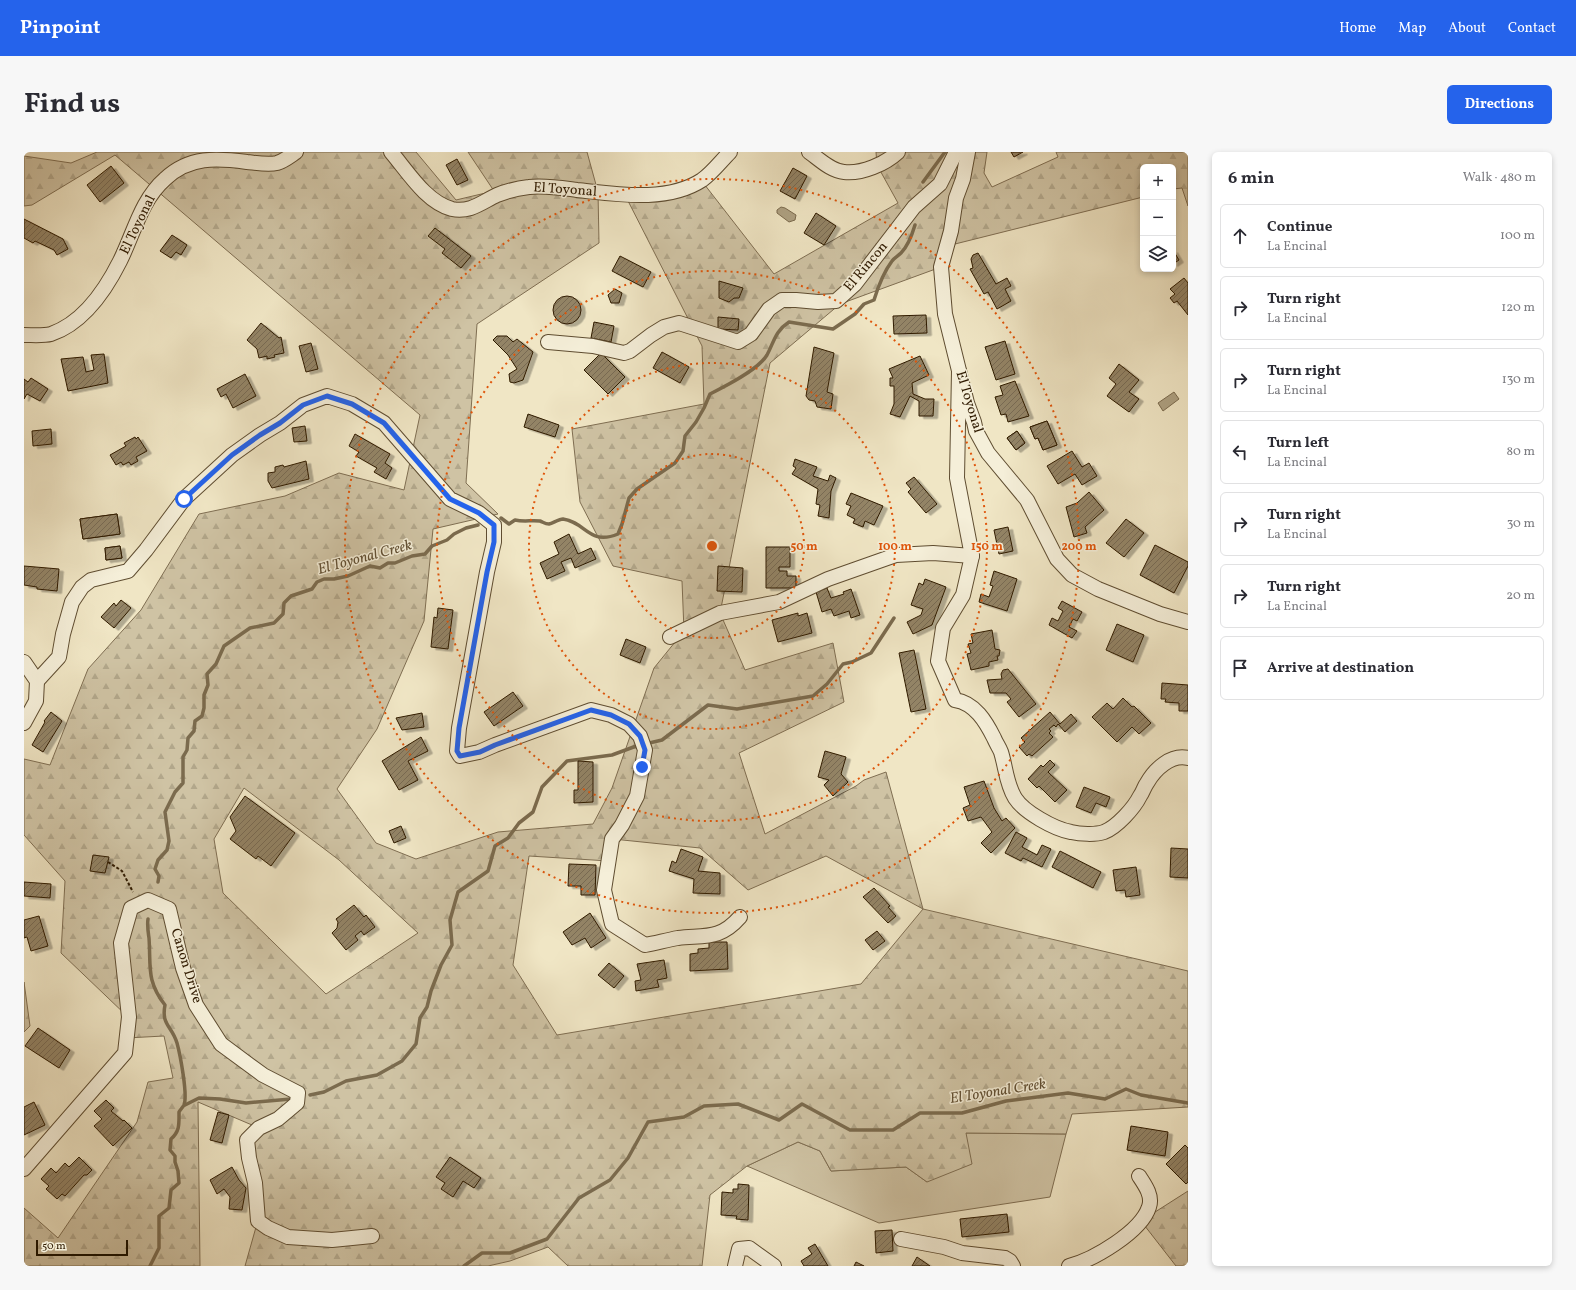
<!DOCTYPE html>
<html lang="en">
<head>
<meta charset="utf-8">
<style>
	body { margin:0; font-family:Vollkorn,serif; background:#f7f7f7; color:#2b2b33 }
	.controls { position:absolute; right:12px; top:12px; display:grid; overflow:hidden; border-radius:6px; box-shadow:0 2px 6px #0003 }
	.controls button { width:36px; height:36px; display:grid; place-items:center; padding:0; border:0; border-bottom:1px solid #e1e1e2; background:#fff; color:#2b2b33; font:20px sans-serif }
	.scale { position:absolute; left:12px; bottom:10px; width:92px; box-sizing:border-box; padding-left:4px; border:2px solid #2f1a00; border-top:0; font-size:11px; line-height:14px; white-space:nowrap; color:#2f1a00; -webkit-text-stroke:3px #f5efd9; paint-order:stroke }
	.stop { position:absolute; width:12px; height:12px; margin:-9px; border:3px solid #2563eb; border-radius:50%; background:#fff }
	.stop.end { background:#2563eb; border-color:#fff; box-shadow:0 1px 4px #0008 }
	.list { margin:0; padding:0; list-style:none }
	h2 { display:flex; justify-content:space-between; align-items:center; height:52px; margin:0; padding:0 16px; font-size:17px }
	h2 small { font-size:13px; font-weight:400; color:#7c7c81 }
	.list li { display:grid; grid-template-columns:26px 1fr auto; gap:12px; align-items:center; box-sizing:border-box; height:64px; margin:0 8px 8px; padding:0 8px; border:1px solid #e1e1e2; border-radius:6px }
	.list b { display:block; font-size:15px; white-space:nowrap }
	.list p { margin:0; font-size:13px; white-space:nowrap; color:#7c7c81 }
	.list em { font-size:13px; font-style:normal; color:#7c7c81 }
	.icon { flex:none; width:22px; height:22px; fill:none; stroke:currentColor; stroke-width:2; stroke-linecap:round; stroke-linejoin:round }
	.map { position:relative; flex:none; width:1164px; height:1114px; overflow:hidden; border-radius:6px }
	header { display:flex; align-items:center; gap:24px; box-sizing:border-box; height:56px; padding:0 20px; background:#2563eb; color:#fff }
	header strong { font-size:19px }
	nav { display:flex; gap:22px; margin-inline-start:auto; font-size:14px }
	.intro { display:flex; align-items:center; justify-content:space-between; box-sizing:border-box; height:96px; padding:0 24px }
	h1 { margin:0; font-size:28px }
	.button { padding:10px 18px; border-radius:6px; background:#2563eb; color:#fff; font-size:14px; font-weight:700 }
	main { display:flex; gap:24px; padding:0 24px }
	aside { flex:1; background:#fff; border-radius:6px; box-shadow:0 2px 6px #0003 }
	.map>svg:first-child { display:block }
</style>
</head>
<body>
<header>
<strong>Pinpoint</strong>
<nav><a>Home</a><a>Map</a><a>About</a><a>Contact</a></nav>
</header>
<div class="intro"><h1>Find us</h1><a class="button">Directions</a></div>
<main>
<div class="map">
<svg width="1164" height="1114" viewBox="0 0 1164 1114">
	<defs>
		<pattern id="forest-firs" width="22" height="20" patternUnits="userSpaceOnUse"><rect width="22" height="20" fill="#cfc3a4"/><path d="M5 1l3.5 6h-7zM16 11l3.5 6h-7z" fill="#b2a78b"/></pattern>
		<pattern id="building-hatch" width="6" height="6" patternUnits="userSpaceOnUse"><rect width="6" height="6" fill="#938466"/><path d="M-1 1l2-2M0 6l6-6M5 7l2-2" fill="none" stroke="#786b52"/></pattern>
		<filter id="shadow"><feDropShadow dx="4.5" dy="2.5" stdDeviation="0" flood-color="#0004"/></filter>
	</defs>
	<rect width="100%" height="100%" fill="#f0e6c5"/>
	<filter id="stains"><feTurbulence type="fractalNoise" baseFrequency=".005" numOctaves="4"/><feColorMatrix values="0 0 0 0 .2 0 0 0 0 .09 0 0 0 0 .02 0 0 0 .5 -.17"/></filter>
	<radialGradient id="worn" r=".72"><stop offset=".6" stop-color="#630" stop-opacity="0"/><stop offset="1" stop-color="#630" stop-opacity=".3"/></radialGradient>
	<path fill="#cfc3a4" stroke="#7f6e52" d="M942 981 1042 982 1026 1045 855 1071 723 1014 774 990 796 999 807 1019 882 1015 903 1030Z"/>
	<g fill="url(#forest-firs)" stroke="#7f6e52" fill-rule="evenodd">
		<path d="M73 0H392L432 48 470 39 444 0H563L574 40 575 91 453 172 442 331 474 362 409 377 400 469 353 577 313 637 352 691 392 707 474 680 569 672 588 636 630 516 660 479 658 429 589 414 556 350 548 277 680 252 678 194 601 43 677 28 750 122 874 51 853 13 852 0H963L960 21 968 35 1034 5 1032 0H1164V54L1158 36 1149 37V15H1119V45L923 94 917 115 816 152 746 211 696 461 721 518 809 491 820 550 715 601 741 682 832 634 840 628 862 620 899 757 1164 819V955L1048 962 1042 982 942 981 948 1012 903 1030 882 1015 807 1019 796 999 774 990 723 1014 686 1043 678 1114H544L524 1095 486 1109 464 1114H221L234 1068 225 1006 235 976 174 950 176 1114H0V1056L34 1086 113 970 124 930 149 926 140 884 102 886 104 865 37 801 41 729 0 683V607L26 613 64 517 117 458 175 362 261 344 315 321 380 338 396 263 91 3 8 53 0 54V4L47 11ZM220 636 315 708 394 781 302 842 199 741 190 687ZM589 687 676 696 724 738 802 704 899 757 837 832 533 883 489 813 505 704 585 709Z"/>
		<path d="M0 830 6 874 0 880Z"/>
		<path d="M1164 1039V1114H1152L1117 1069Z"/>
	</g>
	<g fill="#aea182" stroke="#7b6b4e">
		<path d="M757 55 761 56 772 63 771 68 765 70 753 61V58Z"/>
		<path d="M1150 240 1155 247 1139 259 1134 251Z"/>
	</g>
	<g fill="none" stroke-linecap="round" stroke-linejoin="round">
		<g stroke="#7b6b4e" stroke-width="3.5">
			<path d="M899 30 921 0"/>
			<path d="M477 366 485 372 491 368C500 370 507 368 516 369 519 370 521 372 525 372 529 371 535 367 539 367 562 370 565 394 594 382L598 372 605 346 613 337 651 311 659 299 661 284 672 270 680 256 686 242C702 234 734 218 743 203 750 190 751 179 765 170L809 177 831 162 840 152 850 148C854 135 859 121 868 109 870 106 874 104 877 101 884 94 888 83 891 73"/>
			<path d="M621 592 638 588 684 553 713 557 789 544 803 532 819 512 828 510 847 501 870 466"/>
			<path d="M134 730 135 724 131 717 134 708 143 698 145 689 141 660 151 640 159 631V605L163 598 164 586 170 579 171 569 178 564 180 556V543L184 533 183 522 192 512 200 494 226 476 250 471 259 462 260 451 267 444 288 437 293 430 300 427H310L324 424 346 414 356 416 364 411H371L388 404 401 402 408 394 423 388 430 382 442 376 454 373"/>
			<path d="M124 767C123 774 124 779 125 786 127 814 122 829 141 853 137 873 148 874 153 891 156 902 164 943 160 953 159 955 156 958 155 960 155 972 156 979 147 987L146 998 151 1004V1010L154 1019 155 1031 147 1038 145 1056 135 1064V1096L126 1114"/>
			<path d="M286 943 300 940 322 929 353 923 378 909 392 892 396 866 403 855 407 839 417 813 428 793 426 768 434 740 464 719 471 694 484 686 495 671 509 660 518 635 543 609 588 603 615 593"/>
			<path d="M161 953 175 946 196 947 222 951 267 947"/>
			<path d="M440 1114 458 1101H486L523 1087 555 1046 586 1028 604 1006 624 970 660 965 680 954 714 952 755 968 778 952 826 978H869L896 961H938L982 949 1044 941 1081 947 1102 937 1117 943 1164 951"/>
		</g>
	</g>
	<g fill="url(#building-hatch)" stroke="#2f1a00" filter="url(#shadow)">
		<path d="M987 0H999L990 5Z"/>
		<path d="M433 7 444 28 433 33 422 13Z"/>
		<path d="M87 14 100 31 76 50 63 33Z"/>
		<path d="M769 16 783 24 771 47 756 39Z"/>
		<path d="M792 61 812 74 800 93 780 81Z"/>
		<path d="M0 67 39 87 44 97 33 103 30 98 11 89 9 91 0 86Z"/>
		<path d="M411 76 447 104 437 116 418 101 421 97 404 84Z"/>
		<path d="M148 83 163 93 157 103 152 100 147 106 136 99Z"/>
		<path d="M1149 98 1155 108 1149 112Z"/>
		<path d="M954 101 972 132 983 126 987 134 981 137 987 149 973 157 964 140 960 142 946 117 949 116 947 107 949 103Z"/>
		<path d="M596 104 627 120 619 135 588 119Z"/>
		<path d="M1160 126 1164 131V163L1153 149 1150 151 1146 146 1151 142 1146 137Z"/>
		<path d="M695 129 719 136 715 146H710L705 150 695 146Z"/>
		<path d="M591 137 598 141 595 151H587L584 143Z"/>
		<circle cx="543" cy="158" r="14"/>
		<path d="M902 163 903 181 870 182 869 164Z"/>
		<path d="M694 165 715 167 714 178 694 177Z"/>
		<path d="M570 170 590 174 587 190 567 186Z"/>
		<path d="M237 171 255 186 257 185 260 201 250 203 251 205 243 207V204L235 206 233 197 223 188Z"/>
		<path d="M473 184H483L489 190 493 187 509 200 499 228 490 231 486 230 485 222 493 217 484 203 469 188Z"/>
		<path d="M981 189 991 222 972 228 961 195Z"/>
		<path d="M287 191 294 217 282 220 275 194Z"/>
		<path d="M790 195 810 201 803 240 809 242 807 257 793 255 791 249 785 248 782 244Z"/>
		<path d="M638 200 665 215 656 231 629 216Z"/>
		<path d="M577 201 601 225 584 242 560 218Z"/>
		<path d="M80 202 84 231 44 239 37 207 59 205 62 220 70 218 67 203Z"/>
		<path d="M896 204 905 223 888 231 889 242 901 247H910L909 264H895V249L886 244 876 265 866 262 870 252V234H866V226H869L865 217Z"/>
		<path d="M1095 212 1115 228 1105 240 1115 247 1105 260 1083 244 1092 232 1085 226Z"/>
		<path d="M221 222 232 244 209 256 202 242 197 245 193 237Z"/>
		<path d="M7 226 24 237 16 249 3 242 0 247V227L4 230Z"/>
		<path d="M991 229 1005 264 984 270 982 262 977 263 971 245 979 243 976 234Z"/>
		<path d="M504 262 535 273 531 285 500 275Z"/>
		<path d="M1023 269 1033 293 1019 298 1014 286 1011 287 1006 275Z"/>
		<path d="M1023 269 1033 293 1019 298 1014 286 1011 287 1006 275Z"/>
		<path d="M281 274 283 289 270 290 268 276Z"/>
		<path d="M27 277 28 292 9 294 8 279Z"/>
		<path d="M993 279 1001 291 992 298 983 286Z"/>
		<path d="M993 279 1001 291 992 298 983 286Z"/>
		<path d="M331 282 366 302 361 311 368 316 362 327 350 320 353 316 332 304 335 300 325 294Z"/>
		<path d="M111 285 112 287 114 285 123 299 112 305 114 309 107 313 105 310 99 313 97 310 92 313 86 303 102 294 100 291Z"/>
		<path d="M1048 299 1058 315 1065 311 1073 324 1058 333 1051 322 1034 332 1023 314Z"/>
		<path d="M771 307 793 315 789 324 804 329 806 323 812 326 807 339 805 366 794 364 796 353 792 352 794 337 768 322 772 316 769 314Z"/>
		<path d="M282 309 285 327 248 336 244 329V321L251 320V315L259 313 260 315Z"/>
		<path d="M890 325 913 352 902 361 884 340 887 337 882 331Z"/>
		<path d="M1065 340 1080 358 1061 375 1063 381 1050 385 1042 355 1053 351Z"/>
		<path d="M827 341 859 354 850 373 841 369 839 375 829 371 831 367 823 363 827 354 822 352Z"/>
		<path d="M93 362 96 382 59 387 56 367Z"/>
		<path d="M93 362 96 382 59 387 56 367Z"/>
		<path d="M1102 367 1120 381 1100 405 1082 391Z"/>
		<path d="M984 375 989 399 975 402 970 378Z"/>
		<path d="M545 382 554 402 567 396 572 407 551 416 547 406 537 410 541 419 523 427 516 411 535 402 530 390Z"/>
		<path d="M1131 393 1164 410V414L1150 441 1116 423Z"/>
		<path d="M96 394 98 406 82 408 81 396Z"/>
		<path d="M96 394 98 406 82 408 81 396Z"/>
		<path d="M742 395H766V415H755V419H763V424H772V436H742Z"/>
		<path d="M0 414 35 417 33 439 13 437V435L0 433Z"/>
		<path d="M694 414 719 416 718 440 693 439Z"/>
		<path d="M970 419 993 427 983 459 955 450 957 442 965 445 969 434 966 433Z"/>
		<path d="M901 427 922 435 908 473 889 482 883 470 897 463 899 457 887 453 895 431 899 433Z"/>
		<path d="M803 436 807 446 820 442 819 440 827 437 836 463 827 466 825 459 810 464 807 457 798 460 792 440Z"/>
		<path d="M97 448 107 456 90 476 77 465 90 451 92 454Z"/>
		<path d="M1038 449 1058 460 1053 469 1049 467 1045 475 1053 479 1048 486 1025 473 1028 466 1034 469 1039 459 1034 456Z"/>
		<path d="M414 456 429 458 424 497 407 495 410 465 413 466Z"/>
		<path d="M774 461V464L783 461 788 481 754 490 748 468Z"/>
		<path d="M1093 472 1120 483 1109 510 1082 498Z"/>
		<path d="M968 478 971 497 976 498 975 504H973L974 508 965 510V514L947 518 943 502 947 501 944 492 949 491 947 482Z"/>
		<path d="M602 487 622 495 616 511 596 503Z"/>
		<path d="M890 498 902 557 887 560 875 501Z"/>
		<path d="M984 517 1012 552 995 565 983 550 987 547 982 541H966L963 528 978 527 977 522 979 518Z"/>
		<path d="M1138 531 1164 533V559H1155V551L1141 550 1142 547H1137Z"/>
		<path d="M489 540 499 554 470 574 460 560Z"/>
		<path d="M1099 546 1108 555 1110 554 1127 571 1115 582 1108 575 1093 590 1068 565 1083 551 1089 557Z"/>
		<path d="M27 560 38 569 19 600 8 593 21 570 20 569Z"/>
		<path d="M1026 560 1036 572 1047 562 1053 569 1041 580 1034 572 1032 575 1030 573 1025 577 1027 579 1025 581 1029 585 1008 604 1005 602 1003 604 995 595 1001 590 997 586Z"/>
		<path d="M398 561 400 575 378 578 372 566Z"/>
		<path d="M397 585 404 599 384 609 394 628 375 638 358 609Z"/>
		<path d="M801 599 822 605 817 622 824 630 809 644 800 633 805 628 794 625Z"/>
		<path d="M1026 608 1031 613 1024 620 1043 638 1031 650 1015 634 1013 636 1004 627 1017 613 1019 615Z"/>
		<path d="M554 609 569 610V650L550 651V638H554Z"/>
		<path d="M960 629 970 656 978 669 982 666 991 676 967 701 957 691 968 680 957 665 944 669 939 656 946 653 940 635Z"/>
		<path d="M1060 635 1086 645 1082 655 1072 651 1067 661 1052 655Z"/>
		<path d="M221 644 271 681 247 714 234 704 232 707 206 687 212 679 206 665Z"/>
		<path d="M377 674 382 686 370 691 365 679Z"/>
		<path d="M992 680 1003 686 998 695 1013 703 1018 693 1027 697 1018 715 999 706 997 709 981 701Z"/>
		<path d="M1147 696 1164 697V726L1146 725Z"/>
		<path d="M657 697 679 705 674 719 696 721V742L669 741 670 727 645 719 648 709 652 711Z"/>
		<path d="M1036 699 1077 720 1069 736 1028 715Z"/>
		<path d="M69 703 85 705 81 721 66 719Z"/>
		<path d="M545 712 572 713 571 743H557V734H544Z"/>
		<path d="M1112 715 1116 743 1102 745 1101 738 1092 739 1089 718Z"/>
		<path d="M0 730 27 732 26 746 0 744Z"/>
		<path d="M850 736 866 754 864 755 872 764 864 771 839 745Z"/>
		<path d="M330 753 340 765 342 763 351 775 340 783 337 779 331 784 334 788 322 798 308 781 313 776 314 770 312 767Z"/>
		<path d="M566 761 582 786 567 796 561 786 548 793 539 780Z"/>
		<path d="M15 764 24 794 7 799 3 785 0 786V768Z"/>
		<path d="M853 779 861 789 849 798 841 788Z"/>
		<path d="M685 790H703L704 817 666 819V802L674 801V797L685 796Z"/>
		<path d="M640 808 643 826 633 828 635 835 612 839 611 829 617 828 613 812Z"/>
		<path d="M585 811 600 824 590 836 574 823Z"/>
		<path d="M14 876 46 898 35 916 1 894Z"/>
		<path d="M82 948 90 956 87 959 99 969 100 968 108 976 89 994 70 974 78 967 70 959Z"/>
		<path d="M10 950 21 973 0 983V955Z"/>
		<path d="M194 960 205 963 198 991 186 988Z"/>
		<path d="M1107 974 1144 980 1141 1004 1103 998Z"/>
		<path d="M1161 993 1164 996V1030L1162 1032 1142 1012Z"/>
		<path d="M55 1005 68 1018 63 1023H60L41 1044 38 1042 33 1047 22 1037 25 1034 17 1027 27 1016 32 1021 41 1011 45 1015Z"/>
		<path d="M426 1005 457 1026 450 1036 439 1029 429 1045 417 1037 421 1031 412 1025Z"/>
		<path d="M208 1015 215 1028 222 1036 218 1058 205 1057 206 1045 200 1037 193 1042 186 1028Z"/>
		<path d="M714 1032 725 1033 724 1068 712 1067 713 1064 697 1063 698 1040 709 1041V1037H714Z"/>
		<path d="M983 1062 985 1080 938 1085 936 1067Z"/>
		<path d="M868 1078 869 1099 852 1101 851 1079Z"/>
		<path d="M791 1092 804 1114H780L777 1109 788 1102 784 1096Z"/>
		<path d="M893 1105 906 1114H888Z"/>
		<path d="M832 1110 840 1114H830Z"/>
	</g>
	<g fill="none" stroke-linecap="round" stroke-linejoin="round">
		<defs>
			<g id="street">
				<path d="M367 0C384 20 402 50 428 57 446 61 458 50 473 43 483 39 495 36 505 35 521 33 538 36 553 38 592 42 643 51 678 28 689 20 697 9 706 0"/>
				<path d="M785 0C795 7 807 19 820 20 838 22 861 12 874 0"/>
				<path d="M944 0 939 27 932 46 927 79 917 115 921 162 943 251 950 270 952 279 964 301 1003 348 1033 407 1048 423 1074 437 1136 462 1164 470"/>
				<path d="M0 183C9 183 19 184 27 182 59 171 82 137 96 109 110 81 117 48 141 27 165 4 193 6 223 10 233 11 244 13 253 11 260 9 266 4 272 0"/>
				<path d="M524 190 569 194 600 201 606 199 627 183 640 175 655 171 714 190 727 182 745 157 758 148H772L794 150 812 149 831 132 890 55 916 32 932 0"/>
				<path d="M935 219 933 326 948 404 939 443 919 476 914 509 931 548C951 551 962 570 970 586 972 591 975 595 977 600 982 616 982 631 991 646 1000 660 1030 677 1047 680 1056 682 1071 683 1080 680 1093 675 1110 656 1116 644 1119 640 1120 635 1123 631 1131 617 1147 602 1164 606"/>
				<path d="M646 485 696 461 755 450 804 427 872 403 909 401 948 404"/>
				<path d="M0 510 13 529 12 549 0 571"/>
				<path d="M13 529 35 505 39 482 48 450 58 435 67 428 104 419 122 398 160 347 208 303 236 283 256 271 279 253 303 244 328 252 360 271 426 347 455 361 470 373V390L463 420 435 576 433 599 436 604 455 600 471 593 567 558 587 563 605 572 616 584 621 598 613 644 598 673 588 687 580 738 588 772 621 793C632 791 643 788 654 786 681 783 696 788 716 765"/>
				<path d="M0 1017 101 901 105 865 97 791 107 756 124 748 145 757 159 816 172 853 197 892 239 923 274 941 273 951 254 967 235 976 223 988 225 1006 231 1031 234 1069 244 1076 264 1085 308 1088 348 1084"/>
				<path d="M877 1087 920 1095 938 1101 981 1106 986 1109 989 1114"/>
				<path d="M711 1114 715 1097 725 1096 750 1114"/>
				<path d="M1045 1114C1069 1108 1117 1080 1125 1055 1129 1044 1121 1033 1115 1024"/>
			</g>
		</defs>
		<use href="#street" stroke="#5f4d31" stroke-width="16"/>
		<path stroke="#2f1a00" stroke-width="2" stroke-dasharray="3 2" stroke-linecap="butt" d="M84 710 98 719 109 740"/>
		<use href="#street" stroke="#f5efd9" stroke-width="14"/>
	</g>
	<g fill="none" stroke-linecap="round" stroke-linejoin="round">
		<path stroke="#2563eb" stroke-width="5" d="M160 347 208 303 236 283 256 271 279 253 303 244 328 252 360 271 426 347 455 361 470 373V390L463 420 435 576 433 599 436 604 456 600 471 593 567 558 587 563 605 572 616 584 621 598 618 615"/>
	</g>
	<g fill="none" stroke="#df560b" stroke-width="2" stroke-dasharray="2 4">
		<circle cx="688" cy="394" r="92"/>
		<circle cx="688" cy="394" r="183"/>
		<circle cx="688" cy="394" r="275"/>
		<circle cx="688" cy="394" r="367"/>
	</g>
	<g text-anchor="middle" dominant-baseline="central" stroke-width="3" stroke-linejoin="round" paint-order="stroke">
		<g font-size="14" fill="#2f1a00" stroke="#f5efd9">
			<text transform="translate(541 38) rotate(4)">El Toyonal</text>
			<text transform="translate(114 73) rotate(-64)">El Toyonal</text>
			<text transform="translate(842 115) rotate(-50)">El Rincon</text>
			<text transform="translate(945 250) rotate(73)">El Toyonal</text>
			<text transform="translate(162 814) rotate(73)">Canon Drive</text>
		</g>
		<g font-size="15" font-style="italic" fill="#625034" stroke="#f5efd9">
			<text transform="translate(341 406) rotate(-15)">El Toyonal Creek</text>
			<text transform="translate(974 940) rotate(-9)">El Toyonal Creek</text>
		</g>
	</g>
	<circle cx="688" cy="394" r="6" fill="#df560b" stroke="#f5efd9" stroke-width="2"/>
	<g font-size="12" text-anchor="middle" font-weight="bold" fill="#df560b" stroke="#f5efd9" stroke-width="3" stroke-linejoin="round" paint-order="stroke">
		<text x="780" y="398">50 m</text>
		<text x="871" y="398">100 m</text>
		<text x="963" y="398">150 m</text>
		<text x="1055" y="398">200 m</text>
	</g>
	<rect width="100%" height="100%" filter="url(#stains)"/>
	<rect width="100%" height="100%" fill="url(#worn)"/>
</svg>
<div class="controls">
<button>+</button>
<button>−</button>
<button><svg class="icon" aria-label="layers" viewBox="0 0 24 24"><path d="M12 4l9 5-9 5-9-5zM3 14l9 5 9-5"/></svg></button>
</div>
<div class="scale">50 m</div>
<div class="stop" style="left:160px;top:347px"></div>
<div class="stop end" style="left:618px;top:615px"></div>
</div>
<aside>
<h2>6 min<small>Walk · 480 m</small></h2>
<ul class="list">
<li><svg class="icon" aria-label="ahead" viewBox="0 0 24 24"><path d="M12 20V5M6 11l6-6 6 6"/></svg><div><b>Continue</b><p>La Encinal</p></div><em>100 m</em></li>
<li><svg class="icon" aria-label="right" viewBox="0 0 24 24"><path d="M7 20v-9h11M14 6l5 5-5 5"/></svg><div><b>Turn right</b><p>La Encinal</p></div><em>120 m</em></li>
<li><svg class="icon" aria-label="right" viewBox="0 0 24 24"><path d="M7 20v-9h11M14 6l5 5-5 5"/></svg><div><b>Turn right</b><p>La Encinal</p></div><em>130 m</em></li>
<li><svg class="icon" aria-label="left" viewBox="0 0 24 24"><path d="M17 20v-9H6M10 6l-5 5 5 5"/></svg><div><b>Turn left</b><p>La Encinal</p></div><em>80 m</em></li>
<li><svg class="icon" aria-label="right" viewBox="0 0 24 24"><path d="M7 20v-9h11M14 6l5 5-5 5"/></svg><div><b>Turn right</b><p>La Encinal</p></div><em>30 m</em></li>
<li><svg class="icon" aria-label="right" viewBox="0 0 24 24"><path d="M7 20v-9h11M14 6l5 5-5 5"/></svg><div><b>Turn right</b><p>La Encinal</p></div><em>20 m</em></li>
<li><svg class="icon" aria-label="arrive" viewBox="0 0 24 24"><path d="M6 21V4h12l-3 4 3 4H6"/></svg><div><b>Arrive at destination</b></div></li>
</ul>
</aside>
</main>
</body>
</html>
